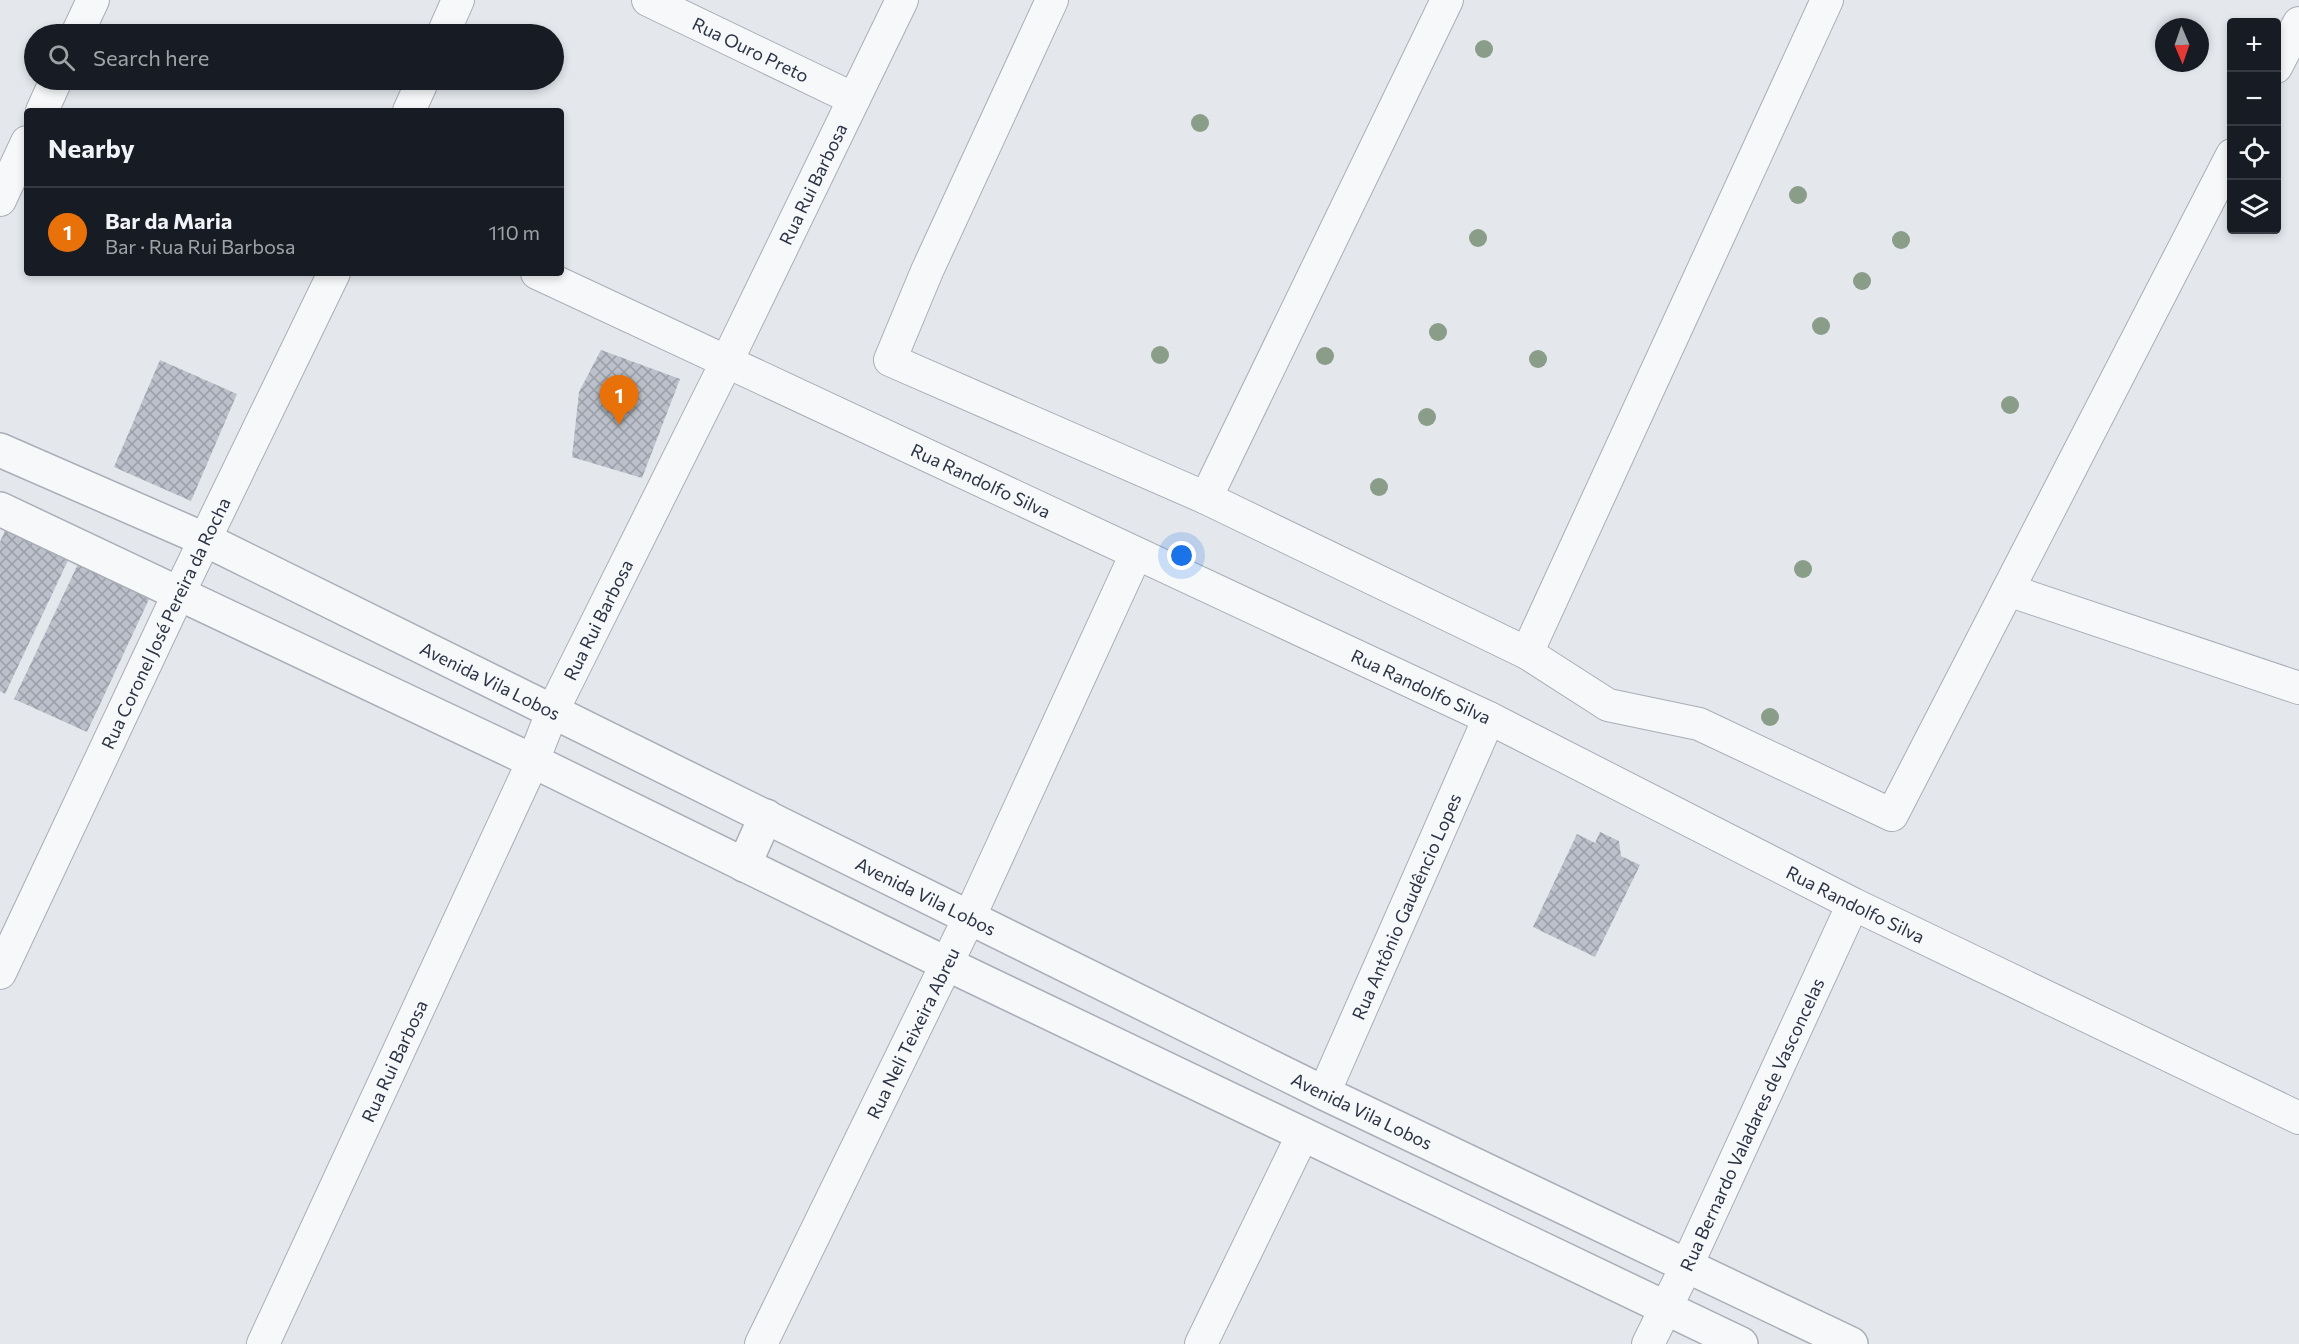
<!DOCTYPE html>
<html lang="en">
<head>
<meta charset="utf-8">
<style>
	body { margin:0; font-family:Commissioner,sans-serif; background:#20242c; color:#f1f3f6 }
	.controls { position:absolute; right:18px; top:18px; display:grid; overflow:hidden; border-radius:6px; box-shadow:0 3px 9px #0003 }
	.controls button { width:54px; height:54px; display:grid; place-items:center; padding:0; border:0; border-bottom:2px solid #363941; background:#171b24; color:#f1f3f6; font:30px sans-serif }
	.compass { position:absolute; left:2155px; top:18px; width:54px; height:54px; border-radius:50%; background:#171b24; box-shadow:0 3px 9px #0003; rotate:178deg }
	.you { position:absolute; left:1182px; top:556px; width:21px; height:21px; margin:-15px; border:4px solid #fff; border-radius:50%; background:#1a73e8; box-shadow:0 0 0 9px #1a73e833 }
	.badge { display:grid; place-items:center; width:39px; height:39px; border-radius:50%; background:#d1495b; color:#fff; font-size:20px; font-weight:700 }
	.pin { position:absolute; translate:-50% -50px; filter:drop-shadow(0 2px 3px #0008) }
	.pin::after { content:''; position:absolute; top:32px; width:21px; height:18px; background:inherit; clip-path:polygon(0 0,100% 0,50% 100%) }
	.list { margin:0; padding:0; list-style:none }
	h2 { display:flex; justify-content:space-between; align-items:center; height:78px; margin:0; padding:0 24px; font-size:26px }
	h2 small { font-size:20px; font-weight:400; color:#9ea1a6 }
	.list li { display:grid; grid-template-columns:39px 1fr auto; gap:18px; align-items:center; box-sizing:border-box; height:90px; padding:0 24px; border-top:2px solid #363941 }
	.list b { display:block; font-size:22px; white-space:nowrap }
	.list p { margin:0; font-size:20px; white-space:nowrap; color:#9ea1a6 }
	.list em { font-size:20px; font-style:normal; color:#9ea1a6 }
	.icon { flex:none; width:33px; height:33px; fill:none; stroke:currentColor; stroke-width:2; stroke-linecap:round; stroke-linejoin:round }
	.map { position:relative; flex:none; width:2299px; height:1344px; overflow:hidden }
	.search { position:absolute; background:#171b24; box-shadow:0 3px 9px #0003; left:24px; top:24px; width:540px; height:66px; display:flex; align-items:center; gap:15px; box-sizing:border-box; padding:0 21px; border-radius:33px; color:#9ea1a6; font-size:22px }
	.panel { position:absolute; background:#171b24; box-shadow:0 3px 9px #0003; left:24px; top:108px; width:540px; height:168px; border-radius:6px }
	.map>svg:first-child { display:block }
</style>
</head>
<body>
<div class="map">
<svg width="2299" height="1344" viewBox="0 0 2299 1344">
	<defs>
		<pattern id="building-cross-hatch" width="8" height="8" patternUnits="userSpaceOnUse" patternTransform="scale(1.5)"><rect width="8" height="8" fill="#bbc0ca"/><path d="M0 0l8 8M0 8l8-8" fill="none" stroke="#989da6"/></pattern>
	</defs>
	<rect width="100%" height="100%" fill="#e4e7ec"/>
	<g fill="url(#building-cross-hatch)">
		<path d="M601 350 680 379 642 478 572 457 579 392Z"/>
		<path d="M160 360 237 394 191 501 114 467Z"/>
		<path d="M8 524 71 554 5 694 0 691V542Z"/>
		<path d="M79 562 151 595 87 732 14 699Z"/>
		<path d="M1600 832 1619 841 1621 856 1640 865 1595 957 1533 927 1577 834 1595 843Z"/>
	</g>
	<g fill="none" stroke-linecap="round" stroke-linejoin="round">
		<defs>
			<g id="minor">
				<path id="s1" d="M648 0 854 99"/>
				<path d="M1052 0 927 271 890 360 1206 498 1527 653 1608 705 1699 724 1892 815 2232 155"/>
				<path d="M77 34 93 0"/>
				<path d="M443 34 458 0"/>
				<path d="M2276 67 2299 23"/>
				<path d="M42 111 56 80"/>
				<path d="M409 111 423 80"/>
				<path d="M0 200 27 142"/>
				<path id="s2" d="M537 273 1489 718 1853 904 2299 1118"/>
				<path d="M1206 498 1447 0"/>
				<path d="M2008 590 2299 688"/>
				<path d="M1527 653 1827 0"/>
				<path id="s3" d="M0 973 178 595 334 273"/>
				<path id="s4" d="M1324 1093 1489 718"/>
				<path id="s5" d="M263 1344 533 761 553 710 726 363 902 0"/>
				<path id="s6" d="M761 1344 969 918 1136 554"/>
				<path d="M1201 1344 1303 1134"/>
				<path id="s7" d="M1648 1344 1687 1265 1853 904"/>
			</g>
			<g id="tertiary">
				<path id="s8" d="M0 450 206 540 1324 1093 1851 1344"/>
				<path d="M0 509 533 761 945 963 1741 1344"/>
				<path d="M744 865 766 816"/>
			</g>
		</defs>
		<use href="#minor" stroke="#a9aeb7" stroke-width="34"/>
		<use href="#tertiary" stroke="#a9aeb7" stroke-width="36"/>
		<use href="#minor" stroke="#f7f8fa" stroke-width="32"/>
		<use href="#tertiary" stroke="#f7f8fa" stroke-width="33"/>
	</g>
	<g fill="#899d89">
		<circle cx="1484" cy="49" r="9"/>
		<circle cx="1200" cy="123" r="9"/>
		<circle cx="1798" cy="195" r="9"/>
		<circle cx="1478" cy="238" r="9"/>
		<circle cx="1901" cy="240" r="9"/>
		<circle cx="1862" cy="281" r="9"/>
		<circle cx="1821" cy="326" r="9"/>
		<circle cx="1438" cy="332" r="9"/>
		<circle cx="1160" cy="355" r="9"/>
		<circle cx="1325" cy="356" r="9"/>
		<circle cx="1538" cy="359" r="9"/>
		<circle cx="2010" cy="405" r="9"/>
		<circle cx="1427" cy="417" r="9"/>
		<circle cx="1379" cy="487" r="9"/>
		<circle cx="1803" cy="569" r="9"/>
		<circle cx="1770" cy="717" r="9"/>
	</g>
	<g text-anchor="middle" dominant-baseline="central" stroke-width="5" stroke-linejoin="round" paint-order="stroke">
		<g font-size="18" fill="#2b3445" stroke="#f4f6f9">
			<text stroke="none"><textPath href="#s1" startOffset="114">Rua Ouro Preto</textPath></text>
			<text stroke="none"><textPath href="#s5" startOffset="1284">Rua Rui Barbosa</textPath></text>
			<text stroke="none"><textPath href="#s2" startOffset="490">Rua Randolfo Silva</textPath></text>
			<text stroke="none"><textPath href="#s5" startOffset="798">Rua Rui Barbosa</textPath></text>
			<text stroke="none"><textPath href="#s3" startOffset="387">Rua Coronel José Pereira da Rocha</textPath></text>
			<text stroke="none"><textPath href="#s8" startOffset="542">Avenida Vila Lobos</textPath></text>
			<text stroke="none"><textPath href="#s2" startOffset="976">Rua Randolfo Silva</textPath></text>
			<text stroke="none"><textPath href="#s8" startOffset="1028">Avenida Vila Lobos</textPath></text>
			<text stroke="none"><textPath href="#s2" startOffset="1462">Rua Randolfo Silva</textPath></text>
			<text stroke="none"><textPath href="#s4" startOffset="204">Rua Antônio Gaudêncio Lopes</textPath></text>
			<text stroke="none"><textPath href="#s6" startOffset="346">Rua Neli Teixeira Abreu</textPath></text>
			<text stroke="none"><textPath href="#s5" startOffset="312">Rua Rui Barbosa</textPath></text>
			<text stroke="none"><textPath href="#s8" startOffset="1514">Avenida Vila Lobos</textPath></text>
			<text stroke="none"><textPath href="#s7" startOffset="243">Rua Bernardo Valadares de Vasconcelas</textPath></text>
		</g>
	</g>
</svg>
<div class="controls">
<button>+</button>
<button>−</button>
<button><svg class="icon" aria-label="locate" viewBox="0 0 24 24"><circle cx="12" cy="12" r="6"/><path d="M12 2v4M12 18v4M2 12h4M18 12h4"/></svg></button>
<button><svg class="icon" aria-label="layers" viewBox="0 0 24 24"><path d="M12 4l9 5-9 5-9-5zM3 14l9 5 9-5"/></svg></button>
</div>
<svg class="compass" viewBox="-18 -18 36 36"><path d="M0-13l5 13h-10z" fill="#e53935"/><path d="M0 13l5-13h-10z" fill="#9ea1a6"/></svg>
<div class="you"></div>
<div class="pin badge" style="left:619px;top:425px;background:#e8710a">1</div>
<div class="search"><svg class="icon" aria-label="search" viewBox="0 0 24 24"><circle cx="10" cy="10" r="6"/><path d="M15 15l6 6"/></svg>Search here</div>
<section class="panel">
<h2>Nearby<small></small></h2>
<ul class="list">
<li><span class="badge" style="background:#e8710a">1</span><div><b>Bar da Maria</b><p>Bar · Rua Rui Barbosa</p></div><em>110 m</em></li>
</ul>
</section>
</div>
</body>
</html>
